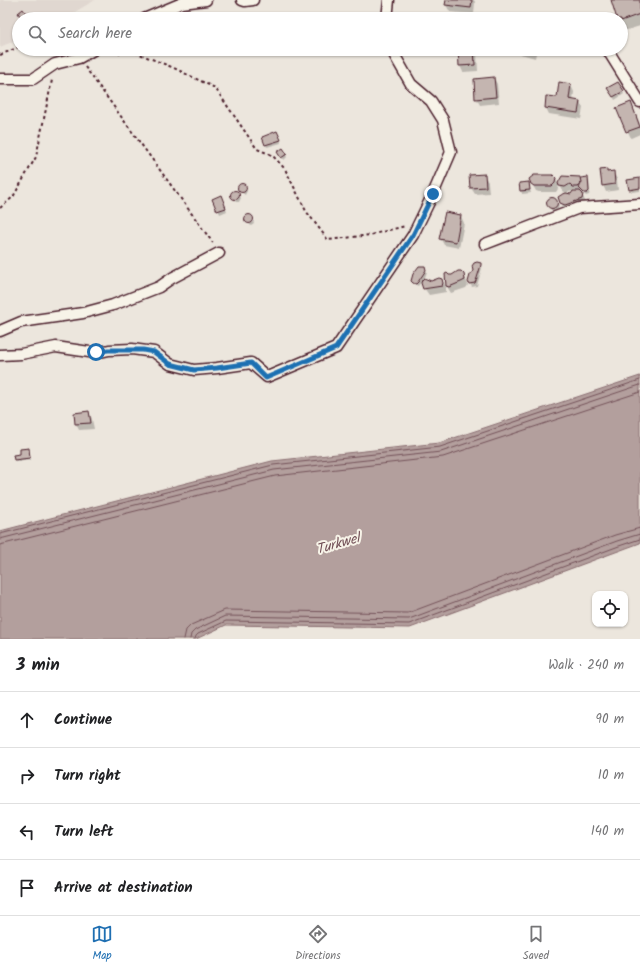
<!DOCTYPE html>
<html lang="en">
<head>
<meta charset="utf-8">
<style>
	body { margin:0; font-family:Kalam,sans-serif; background:#f2f2f2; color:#202124 }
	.controls { position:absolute; right:12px; bottom:12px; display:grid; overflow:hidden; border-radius:8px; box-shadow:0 1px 3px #0004 }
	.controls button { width:36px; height:36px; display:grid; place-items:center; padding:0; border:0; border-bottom:1px solid #e0e0e0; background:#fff; color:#202124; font:20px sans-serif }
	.stop { position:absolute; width:12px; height:12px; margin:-9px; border:3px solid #1f6fb2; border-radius:50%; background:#fff }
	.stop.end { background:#1f6fb2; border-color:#fff; box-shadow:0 1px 4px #0008 }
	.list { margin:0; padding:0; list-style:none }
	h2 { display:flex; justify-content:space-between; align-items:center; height:52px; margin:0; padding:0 16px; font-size:17px }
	h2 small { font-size:13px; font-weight:400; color:#757577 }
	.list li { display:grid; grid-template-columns:26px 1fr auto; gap:12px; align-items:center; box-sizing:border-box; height:56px; padding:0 16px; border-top:1px solid #e0e0e0 }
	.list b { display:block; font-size:15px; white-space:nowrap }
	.list em { font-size:13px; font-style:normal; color:#757577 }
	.icon { flex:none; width:22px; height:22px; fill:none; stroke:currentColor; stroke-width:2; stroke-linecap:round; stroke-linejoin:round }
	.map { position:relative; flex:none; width:640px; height:639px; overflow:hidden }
	.search { position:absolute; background:#fff; box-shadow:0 1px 3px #0004; left:12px; right:12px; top:12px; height:44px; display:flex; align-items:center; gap:10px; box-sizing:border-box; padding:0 14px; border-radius:22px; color:#757577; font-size:15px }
	.sheet { height:276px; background:#fff }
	nav { display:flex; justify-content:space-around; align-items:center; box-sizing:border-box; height:56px; border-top:1px solid #e0e0e0; background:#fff; font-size:11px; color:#757577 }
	nav a { display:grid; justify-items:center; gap:2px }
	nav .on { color:#1f6fb2 }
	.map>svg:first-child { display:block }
</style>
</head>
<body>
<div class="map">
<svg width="640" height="639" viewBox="0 0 640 639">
	<rect width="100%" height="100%" fill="#ece6dd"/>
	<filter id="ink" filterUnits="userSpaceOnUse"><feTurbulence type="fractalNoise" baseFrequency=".025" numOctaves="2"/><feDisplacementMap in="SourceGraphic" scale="8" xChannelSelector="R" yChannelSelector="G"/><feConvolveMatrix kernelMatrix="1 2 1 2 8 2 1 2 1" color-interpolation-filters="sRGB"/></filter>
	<g filter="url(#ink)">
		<path fill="#e0d7d0" d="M0 0H95L63 19H19V39L0 47Z"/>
		<path fill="#b39f9d" stroke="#896c6f" d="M640 376V543L410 628 226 625 196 639H0V531L272 461 439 443Z"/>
		<g fill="#0003">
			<path d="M447 0H474L475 2 474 14 450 12 446 5Z"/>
			<path d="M612 0H640V26L624 31 621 25V19H618Z"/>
			<path d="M459 49H474L477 53 478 71 463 72 460 66Z"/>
			<path d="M503 49H537L535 58Z"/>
			<path d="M494 78 497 84 499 103 480 105 476 98Z"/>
			<path d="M617 83 624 94 615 100 609 88Z"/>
			<path d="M571 85 574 92 573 101 580 102 583 108 581 119 549 114 546 108 558 98Z"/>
			<path d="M631 103 640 124V134L631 138 617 109Z"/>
			<path d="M279 135 281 143 267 147 266 145Z"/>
			<path d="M283 150 287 157 284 160 279 152Z"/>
			<path d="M606 170 608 173 613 172 617 179 618 190 606 192 603 185Z"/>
			<path d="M484 175 488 182 489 193 475 194 471 188Z"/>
			<path d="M580 178 583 184 587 178 589 181 590 191 589 195 586 196 580 190 586 203 568 212 564 208 560 201 570 196 576 190 566 193 563 191 559 184Z"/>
			<path d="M555 179 559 185 558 189 556 192H539L536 191 532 184Z"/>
			<path d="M640 179V191L632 192 630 190Z"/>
			<path d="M528 183 531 193 522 194 520 184Z"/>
			<path d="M241 185H243L247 191 245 195 239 190 240 186Z"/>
			<path d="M235 192H237L241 198 239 202H236L232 197Z"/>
			<path d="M552 198 556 200 559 206 558 209 554 211 551 210 548 202Z"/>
			<path d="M213 199H222L227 211 220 214Z"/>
			<path d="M248 216 251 217 253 220 254 224 251 226 246 220Z"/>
			<path d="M461 216 464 223 459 248 444 245 440 238Z"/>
			<path d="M480 264 482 268 477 286 472 287 469 282Z"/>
			<path d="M424 267 427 272 424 280 434 282 442 280 446 287V292L429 295 422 285 423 280 418 286 414 284 412 281Z"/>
			<path d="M446 274 452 276 464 275 468 285 466 288 451 293 446 285 445 277Z"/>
			<path d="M89 412 92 419 94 429 79 430 76 424Z"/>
			<path d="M28 449 31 460 16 462 15 459Z"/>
		</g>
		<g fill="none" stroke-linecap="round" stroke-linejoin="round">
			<g stroke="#745259" stroke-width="1">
				<path d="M0 534 273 465 440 447 640 380"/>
				<path d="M0 539 274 470 441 452 640 385"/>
				<path d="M0 545 275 476 443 457 640 392"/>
				<path d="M184 639 186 630 191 625 225 610 408 613 615 535 640 528"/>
				<path d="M190 639 191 634 195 630 225 616 409 619 617 541 640 534"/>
				<path d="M195 639 196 636 198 634 226 621 409 624 619 546 640 539"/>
			</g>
		</g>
		<g fill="#c4b5b0" stroke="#4a1f2b">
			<path d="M446 0H472L471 8 445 5Z"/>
			<path d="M611 0H640V14L621 21V19H617Z"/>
			<path d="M23 9 28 16 22 19 18 13Z"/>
			<path d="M458 49H474L475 65 459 66Z"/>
			<path d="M494 77 496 97 475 99 474 79Z"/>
			<path d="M559 82 571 84 569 99 580 101 578 113 545 108 546 96 557 97Z"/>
			<path d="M618 82 624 91 613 97 607 88Z"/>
			<path d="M631 102 640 127 626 132 616 108Z"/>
			<path d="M277 131 281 140 265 145 262 137Z"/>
			<path d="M283 148 287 154 281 158 277 152Z"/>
			<path d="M607 169V172L614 171 615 184 602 186 600 170Z"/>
			<path d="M485 174 486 187 470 188 469 175Z"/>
			<path d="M534 175H553L556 178 555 183 552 186H534L531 184 529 179Z"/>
			<path d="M562 176 580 177 581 183 578 187H573L570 184 565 187 559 186 558 183Z"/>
			<path d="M588 177 589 191 587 193H584L579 188 582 182 581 178Z"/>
			<path d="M640 178V188L629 190 627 180Z"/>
			<path d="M529 182 530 190 520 191 519 183Z"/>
			<circle cx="242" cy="188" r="4.5"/>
			<circle cx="235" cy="195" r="4.5"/>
			<path d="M573 191H580L583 194 582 199 565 205 560 203 558 197 561 195 566 193 571 194Z"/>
			<path d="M221 195 226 208 217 211 212 199Z"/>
			<circle cx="552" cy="203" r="5.5"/>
			<path d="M445 212 461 215 456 242 439 239Z"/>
			<circle cx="249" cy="219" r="4.5"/>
			<path d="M477 262 481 263V265L477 278 475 283 469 284 468 282 470 275 473 271 472 266 474 263Z"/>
			<path d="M419 266H425L426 270 418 282 416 284 413 283 411 281 413 274Z"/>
			<path d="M458 271H461L464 274 465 280 461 282 449 287 446 286 445 274 447 273 449 275H452Z"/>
			<path d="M424 278 431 281 439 278 442 279 443 283 442 286 423 289 421 283 422 280Z"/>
			<path d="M89 411 91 423 75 424 74 413Z"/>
			<path d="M29 448 30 458 14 460 13 455 20 454V449Z"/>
		</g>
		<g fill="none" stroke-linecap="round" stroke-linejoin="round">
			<defs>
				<g id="street">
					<path d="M242 0 245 1 253 0"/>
					<path d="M144 19 182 3 206 0"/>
					<path d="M387 19 389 0"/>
					<path d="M607 49 640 102"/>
					<path d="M0 79H33L55 64 79 58 95 49"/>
					<path d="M485 244 579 208 640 204"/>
					<path d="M0 331 21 322 83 313 113 305 159 287 172 278 219 253"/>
					<path d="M0 355 21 354 56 347 96 353 109 350 132 349 154 352 170 364 194 370 217 368 251 363 267 377 336 348 413 235 433 194 451 152 443 120 431 101 411 84 391 49"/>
				</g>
			</defs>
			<use href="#street" stroke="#4a1f2b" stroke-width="13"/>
			<g stroke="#4a1f2b" stroke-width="2" stroke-dasharray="3 3" stroke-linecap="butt">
				<path d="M105 53H137L174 68 215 88 257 149 272 155 285 169 306 211 328 240 370 235 405 226"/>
				<path d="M0 55 19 47"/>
				<path d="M85 67 213 243"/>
				<path d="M0 208 13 197 36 157 52 80"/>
			</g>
			<use href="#street" stroke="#f7f3e8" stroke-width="10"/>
		</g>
	</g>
	<g fill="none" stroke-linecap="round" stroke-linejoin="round" filter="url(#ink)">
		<path stroke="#1f6fb2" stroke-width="5" d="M96 352 108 350H143L154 352 170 364 194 370 217 368 251 363 266 378 336 348 413 235 433 194"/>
	</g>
	<g text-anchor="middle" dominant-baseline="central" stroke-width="4" stroke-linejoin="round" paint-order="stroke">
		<g font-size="14" font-style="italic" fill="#6f4c53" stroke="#f7f3e8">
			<text transform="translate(338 544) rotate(-16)">Turkwel</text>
		</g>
	</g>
</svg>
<div class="controls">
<button><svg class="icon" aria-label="locate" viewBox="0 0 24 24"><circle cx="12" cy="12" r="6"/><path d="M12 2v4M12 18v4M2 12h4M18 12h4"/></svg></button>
</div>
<div class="stop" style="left:96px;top:352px"></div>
<div class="stop end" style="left:433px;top:194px"></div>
<div class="search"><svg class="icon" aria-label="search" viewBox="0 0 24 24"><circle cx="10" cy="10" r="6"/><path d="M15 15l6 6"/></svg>Search here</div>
</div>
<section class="sheet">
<h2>3 min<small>Walk · 240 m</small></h2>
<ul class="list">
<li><svg class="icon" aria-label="ahead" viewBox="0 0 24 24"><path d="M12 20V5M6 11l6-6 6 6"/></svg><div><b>Continue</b></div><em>90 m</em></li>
<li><svg class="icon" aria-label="right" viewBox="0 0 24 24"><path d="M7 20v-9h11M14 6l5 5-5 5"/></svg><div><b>Turn right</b></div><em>10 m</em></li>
<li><svg class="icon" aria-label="left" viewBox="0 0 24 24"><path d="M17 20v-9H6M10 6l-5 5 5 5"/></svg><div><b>Turn left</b></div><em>140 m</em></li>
<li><svg class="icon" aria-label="arrive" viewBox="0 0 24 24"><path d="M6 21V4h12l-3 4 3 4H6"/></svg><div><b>Arrive at destination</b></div></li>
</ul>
</section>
<nav>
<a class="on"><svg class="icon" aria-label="map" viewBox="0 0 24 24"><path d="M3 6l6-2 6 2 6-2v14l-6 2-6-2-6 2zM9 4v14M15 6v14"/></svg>Map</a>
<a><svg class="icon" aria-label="directions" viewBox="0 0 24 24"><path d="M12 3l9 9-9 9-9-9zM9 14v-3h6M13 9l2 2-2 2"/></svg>Directions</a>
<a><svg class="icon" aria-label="saved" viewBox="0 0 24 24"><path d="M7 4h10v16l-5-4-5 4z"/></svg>Saved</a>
</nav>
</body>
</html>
